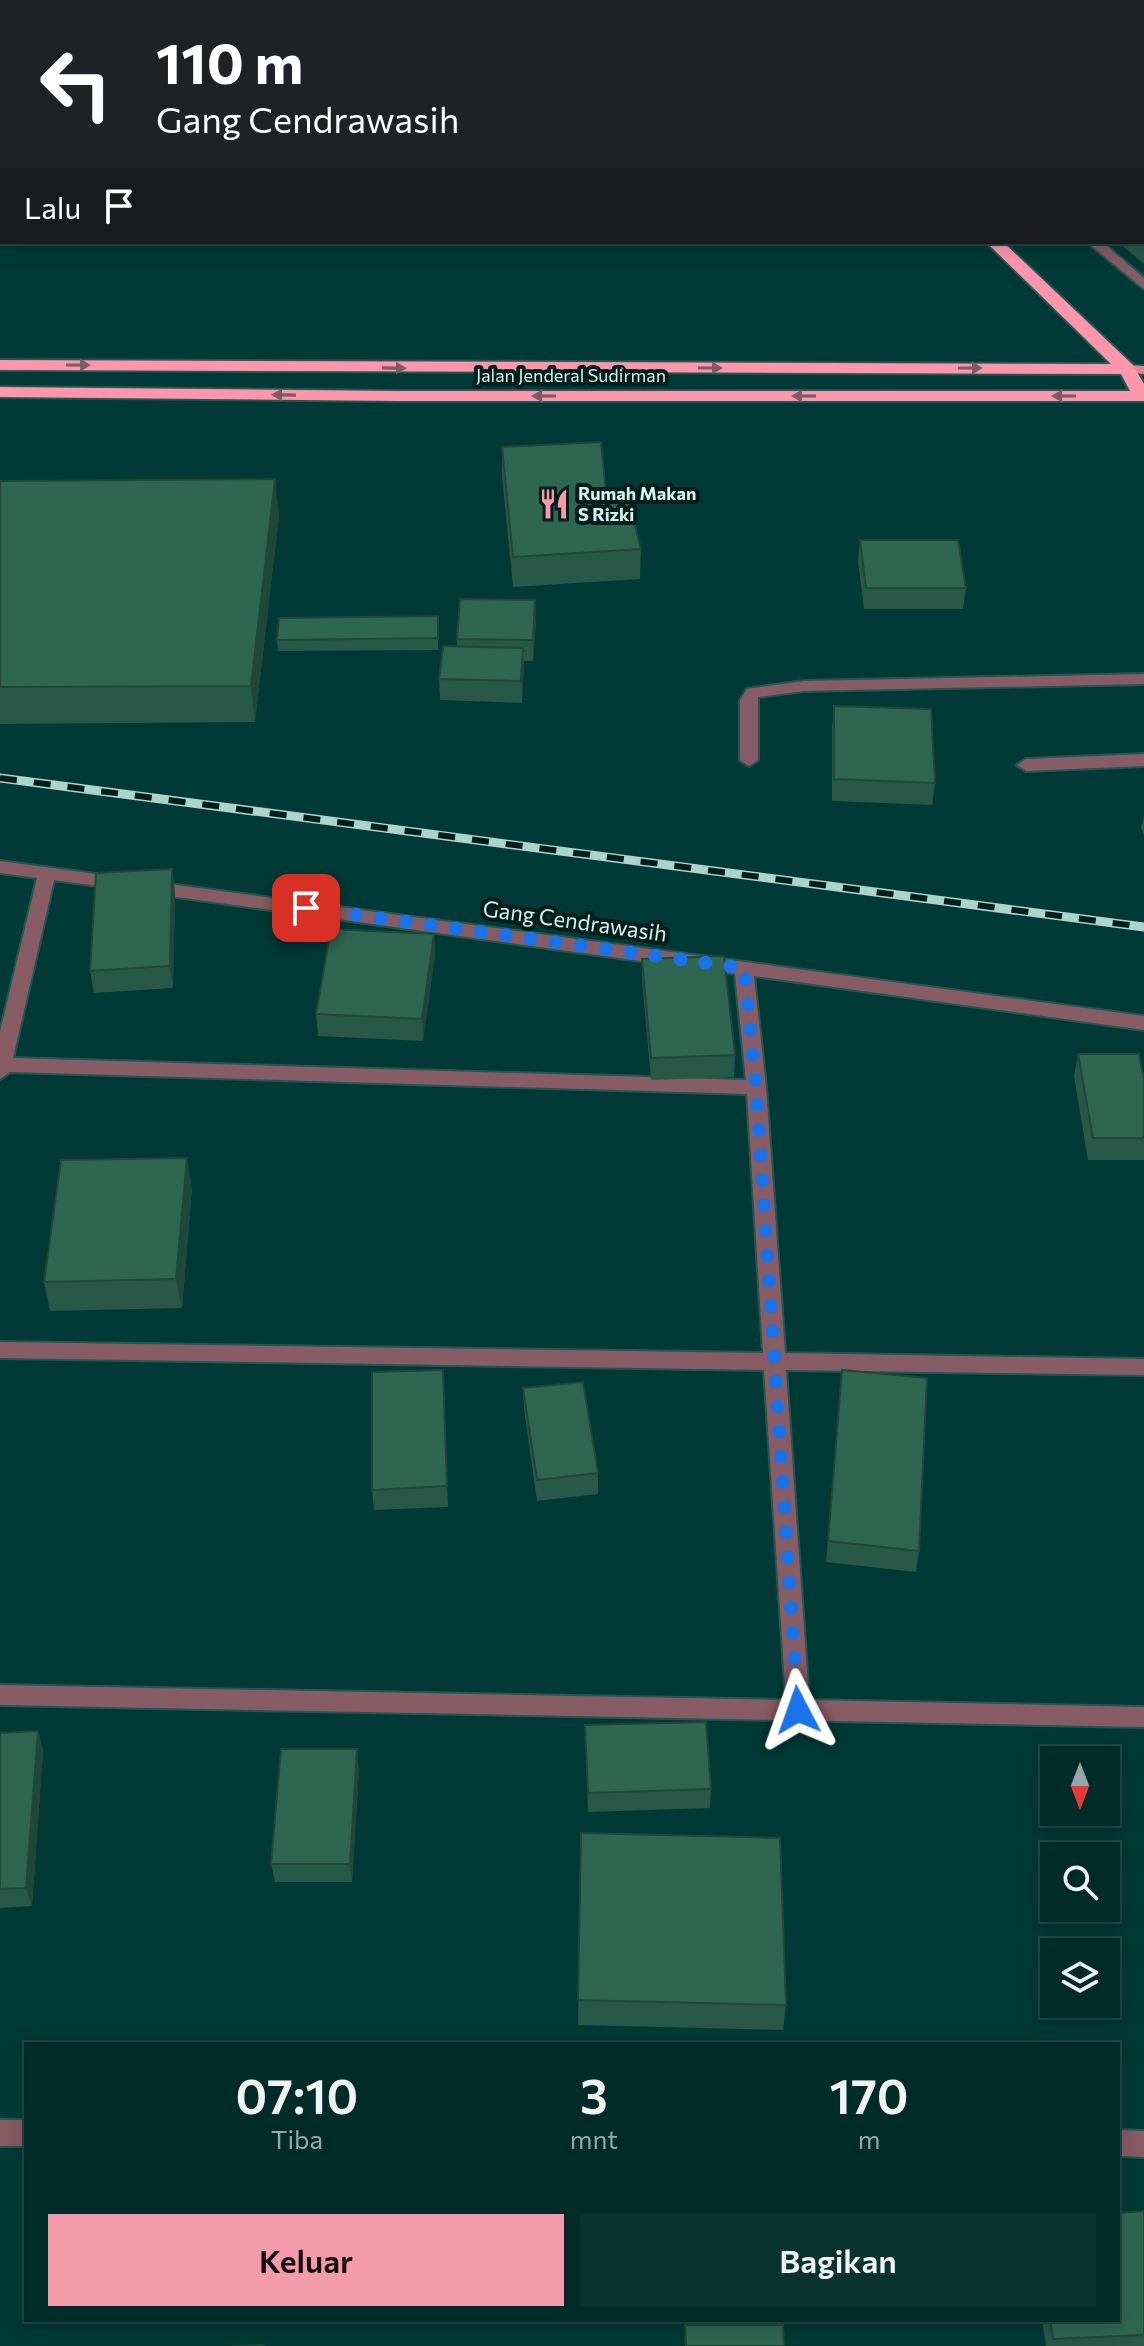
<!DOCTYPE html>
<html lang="id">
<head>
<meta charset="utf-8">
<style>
	:root { --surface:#002b28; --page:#0a3330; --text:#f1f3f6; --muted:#95a7a8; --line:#224745; --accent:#f39aab }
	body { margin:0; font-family:Commissioner,sans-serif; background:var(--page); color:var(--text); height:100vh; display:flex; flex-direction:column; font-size:30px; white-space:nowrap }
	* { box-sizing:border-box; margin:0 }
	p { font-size:26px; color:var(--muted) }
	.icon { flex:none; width:44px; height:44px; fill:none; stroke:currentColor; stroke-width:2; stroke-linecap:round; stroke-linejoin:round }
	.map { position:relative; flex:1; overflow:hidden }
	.sheet { position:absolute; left:24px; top:2042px; width:1096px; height:280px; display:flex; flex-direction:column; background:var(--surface); border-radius:0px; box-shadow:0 4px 20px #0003,0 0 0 2px var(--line) }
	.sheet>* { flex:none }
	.guide { position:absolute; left:0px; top:0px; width:1144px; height:244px; box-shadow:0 4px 20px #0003,0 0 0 2px var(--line); background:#202124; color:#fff; overflow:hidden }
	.needle { width:52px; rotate:180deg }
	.fabs { position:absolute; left:1040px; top:1746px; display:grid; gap:16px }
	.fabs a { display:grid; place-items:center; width:80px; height:80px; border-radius:0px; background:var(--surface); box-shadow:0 4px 20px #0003,0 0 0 2px var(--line); font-size:40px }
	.pin { position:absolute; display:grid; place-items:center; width:68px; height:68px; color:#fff; margin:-34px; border-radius:16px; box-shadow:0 4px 12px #0006 }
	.me { position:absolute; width:88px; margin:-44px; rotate:356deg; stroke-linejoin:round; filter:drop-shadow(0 0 6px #0008) }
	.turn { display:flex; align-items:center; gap:28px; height:168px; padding:0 24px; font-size:36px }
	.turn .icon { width:104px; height:104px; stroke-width:2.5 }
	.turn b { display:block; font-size:56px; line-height:68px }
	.then { display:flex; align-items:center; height:76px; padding:0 24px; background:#0003; gap:16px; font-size:30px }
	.eta { display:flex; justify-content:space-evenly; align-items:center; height:136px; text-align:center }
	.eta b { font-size:48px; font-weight:600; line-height:56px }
	.cta { display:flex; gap:16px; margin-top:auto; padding:16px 24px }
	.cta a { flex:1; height:92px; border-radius:0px; background:var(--accent); color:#111; font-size:32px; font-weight:600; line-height:92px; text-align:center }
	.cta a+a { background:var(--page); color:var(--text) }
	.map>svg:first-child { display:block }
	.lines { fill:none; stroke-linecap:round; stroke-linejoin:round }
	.minor-casing { stroke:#225753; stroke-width:4 }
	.major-casing { stroke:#225753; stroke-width:4 }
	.highway-casing { stroke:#225753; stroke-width:4 }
	.minor { fill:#875c64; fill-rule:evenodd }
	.major { fill:#dc8697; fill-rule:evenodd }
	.highway { fill:#fe96ab; fill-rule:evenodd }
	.rail-casing { stroke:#aed3cf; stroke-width:9 }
	.rail { stroke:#021d1b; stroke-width:6; stroke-dasharray:17; stroke-linecap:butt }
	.wall { fill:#285847 }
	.shaded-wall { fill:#214739 }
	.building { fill:#2f6652; stroke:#214739; stroke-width:2 }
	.oneway { fill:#805a63 }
	.route { stroke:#1a73e8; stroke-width:14; stroke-dasharray:0 25.2 }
	.labels { text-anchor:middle; stroke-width:8; stroke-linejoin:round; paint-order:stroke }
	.far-street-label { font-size:18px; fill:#d4f4f0; stroke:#021d1b }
	.far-poi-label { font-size:18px; font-weight:bold; fill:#d4f4f0; stroke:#021d1b; text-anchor:start }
	.street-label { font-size:22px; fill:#d4f4f0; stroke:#021d1b }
</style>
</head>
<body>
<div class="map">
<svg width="1144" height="2346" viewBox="0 0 1144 2346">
	<rect width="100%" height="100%" fill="#003935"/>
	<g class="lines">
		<g class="minor-casing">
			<path id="minor" d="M0,148H2V156H0Z
				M1087,242H1102L1144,278V289Z
				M1144,674V684L804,691L758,697V760L749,766L740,760V700L747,689L753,688L804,681Z
				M1144,754V766L1026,771L1017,765L1026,759Z
				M0,861L1144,1016V1030L754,976L766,1087L785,1353L1144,1359V1375L786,1370L809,1700L1144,1707V1727L0,1705V1685L786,1700L764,1370L0,1358V1342L763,1353L747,1094L10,1072L0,1079V1032L37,878L0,873ZM54,880L735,974L746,1080L13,1058Z
				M0,2120H26V2146H0Z
				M1118,2130L1144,2131V2157L1118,2156Z"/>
		</g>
		<g class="major-casing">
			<path id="major" d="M1127,365L1144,366V374L1122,372V366Z"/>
		</g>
		<g class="highway-casing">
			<path id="highway" d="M729,0H743L744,2H730Z
				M986,242H1003L1133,365L1144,384V401H399L0,397V387L399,391H1130L1121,374L0,370V360L1111,364Z"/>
		</g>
		<use href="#minor" class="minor"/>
		<use href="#major" class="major"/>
		<use href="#highway" class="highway"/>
		<g class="rail-casing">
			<path id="rail" d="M0,778L1144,927"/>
		</g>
		<use href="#rail" class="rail"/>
	</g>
	<path class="wall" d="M870,0H1144V264L1118,242H1142V2H870Z
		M502,447L607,504L641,549L640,579L513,587L502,476Z
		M0,481L279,515L255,722L0,724Z
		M860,540L966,588L963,609H864L858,561Z
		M438,616V650L278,651L277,640Z
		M536,621L533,661H524L522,703L440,700L439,679L457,647V639Z
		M834,706L935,783L932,805L832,801V727Z
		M1144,816V835L1141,828Z
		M175,891L173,988L94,993L90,971Z
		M434,934L435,955L423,1041L318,1036L316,1014Z
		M642,959L735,1055L734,1077L651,1080L642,980Z
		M1078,1054L1144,1080V1160H1088L1074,1076Z
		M192,1188L182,1308L50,1311L44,1282Z
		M443,1370L448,1507L374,1510L372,1490Z
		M842,1370L919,1551L916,1572L826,1562Z
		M523,1388L598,1473V1494L537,1501L524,1409Z
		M585,1725L711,1789L710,1808L588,1812Z
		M38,1731L43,1750L32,1906L0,1908V1733Z
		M359,1768L352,1882H275L271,1864Z
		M581,1833L786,2005L783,2030L578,2025Z
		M1144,2211V2346H1046L1042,2320H1118Z"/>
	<path class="shaded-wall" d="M275,479L279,515L255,722L251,686Z
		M535,600L536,621L533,661V640Z
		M523,648L524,670L522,703L521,681Z
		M172,869L175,891L173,988L170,966Z
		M434,934L435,955L423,1041L422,1019Z
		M187,1158L192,1188L182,1308L176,1279Z
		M38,1731L43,1750L32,1906L26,1888Z
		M357,1749L359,1768L352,1882L350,1864Z"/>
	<path class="building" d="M878,0H1144V225L1142,223V2H881Z
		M601,442L607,504L629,502L641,549L513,557L502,447Z
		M275,479L251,686L0,687V481Z
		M860,540H958L966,588H866Z
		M460,599L535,600L533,640L457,639Z
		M438,616V638L277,640L279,618Z
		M443,646L523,648L521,681L439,679Z
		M834,706L931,709L935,783L834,779Z
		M172,869L170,966L90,971L96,873Z
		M331,929L434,934L422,1019L316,1014Z
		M724,956L735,1055L651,1058L642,959Z
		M1078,1054H1139L1144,1080V1138H1093Z
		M187,1158L176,1279L44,1282L61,1160Z
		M443,1370L447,1486L372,1490V1372Z
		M842,1370L927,1378L919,1551L828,1541Z
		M583,1382L598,1473L537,1480L523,1388Z
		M706,1722L711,1789L588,1793L585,1725Z
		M38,1731L26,1888L0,1889V1733Z
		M281,1749H357L350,1864H271Z
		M581,1833L780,1838L786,2005L578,2000Z
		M1144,2211V2335L1053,2339L1050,2320H1118V2213Z
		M685,2325H783L784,2346H686Z
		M263,2345L262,2346H232Z"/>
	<defs><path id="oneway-solid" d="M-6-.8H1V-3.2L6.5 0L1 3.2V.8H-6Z" transform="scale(2)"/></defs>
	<g class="oneway">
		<use href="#oneway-solid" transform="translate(78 365)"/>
		<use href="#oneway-solid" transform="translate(394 368) rotate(1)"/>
		<use href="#oneway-solid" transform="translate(710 368)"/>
		<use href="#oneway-solid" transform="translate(970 368)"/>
		<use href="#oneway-solid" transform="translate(284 395) rotate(-179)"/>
		<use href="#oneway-solid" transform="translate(544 396) rotate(180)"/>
		<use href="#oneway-solid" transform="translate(804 396) rotate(180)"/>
		<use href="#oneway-solid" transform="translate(1064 396) rotate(180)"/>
	</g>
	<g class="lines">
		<path class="route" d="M306,908L744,968L756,1087L798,1710"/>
	</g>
	<defs>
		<g id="restaurant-bare" transform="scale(2.4)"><path d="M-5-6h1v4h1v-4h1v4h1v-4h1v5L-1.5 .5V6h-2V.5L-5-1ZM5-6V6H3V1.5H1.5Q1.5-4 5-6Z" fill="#f39aab" stroke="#021d1b" stroke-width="2.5" paint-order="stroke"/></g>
	</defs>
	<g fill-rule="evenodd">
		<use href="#restaurant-bare" x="554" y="504"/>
	</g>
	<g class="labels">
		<g class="far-street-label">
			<text x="571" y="382">Jalan Jenderal Sudirman</text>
		</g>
		<g class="far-poi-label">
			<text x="578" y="500">Rumah Makan<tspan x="578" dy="21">S Rizki</tspan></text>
		</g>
		<g class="street-label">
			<text transform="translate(575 921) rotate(8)" y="8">Gang Cendrawasih</text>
		</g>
	</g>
</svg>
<div class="fabs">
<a><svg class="needle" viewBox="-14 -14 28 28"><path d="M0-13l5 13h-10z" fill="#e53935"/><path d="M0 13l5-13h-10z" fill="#95a7a8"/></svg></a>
<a><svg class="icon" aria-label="search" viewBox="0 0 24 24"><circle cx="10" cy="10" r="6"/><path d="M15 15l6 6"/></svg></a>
<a><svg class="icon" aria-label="layers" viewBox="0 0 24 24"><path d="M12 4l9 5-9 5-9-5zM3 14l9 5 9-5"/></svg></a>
</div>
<div class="pin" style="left:306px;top:908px;background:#d93025"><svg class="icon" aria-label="arrive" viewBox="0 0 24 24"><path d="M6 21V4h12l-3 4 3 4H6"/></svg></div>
<svg class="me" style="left:798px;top:1710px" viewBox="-20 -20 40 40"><path d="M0-17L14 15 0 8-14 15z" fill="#1a73e8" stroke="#fff" stroke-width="4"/></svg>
<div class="guide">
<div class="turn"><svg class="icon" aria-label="left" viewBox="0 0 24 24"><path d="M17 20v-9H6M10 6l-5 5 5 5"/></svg><div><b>110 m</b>Gang Cendrawasih</div></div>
<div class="then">Lalu<svg class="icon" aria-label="arrive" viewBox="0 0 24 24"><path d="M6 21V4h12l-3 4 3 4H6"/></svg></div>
</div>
<section class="sheet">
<div class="eta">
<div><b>07:10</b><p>Tiba</p></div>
<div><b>3</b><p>mnt</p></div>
<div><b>170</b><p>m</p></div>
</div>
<div class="cta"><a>Keluar</a><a>Bagikan</a></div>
</section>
</div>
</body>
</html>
